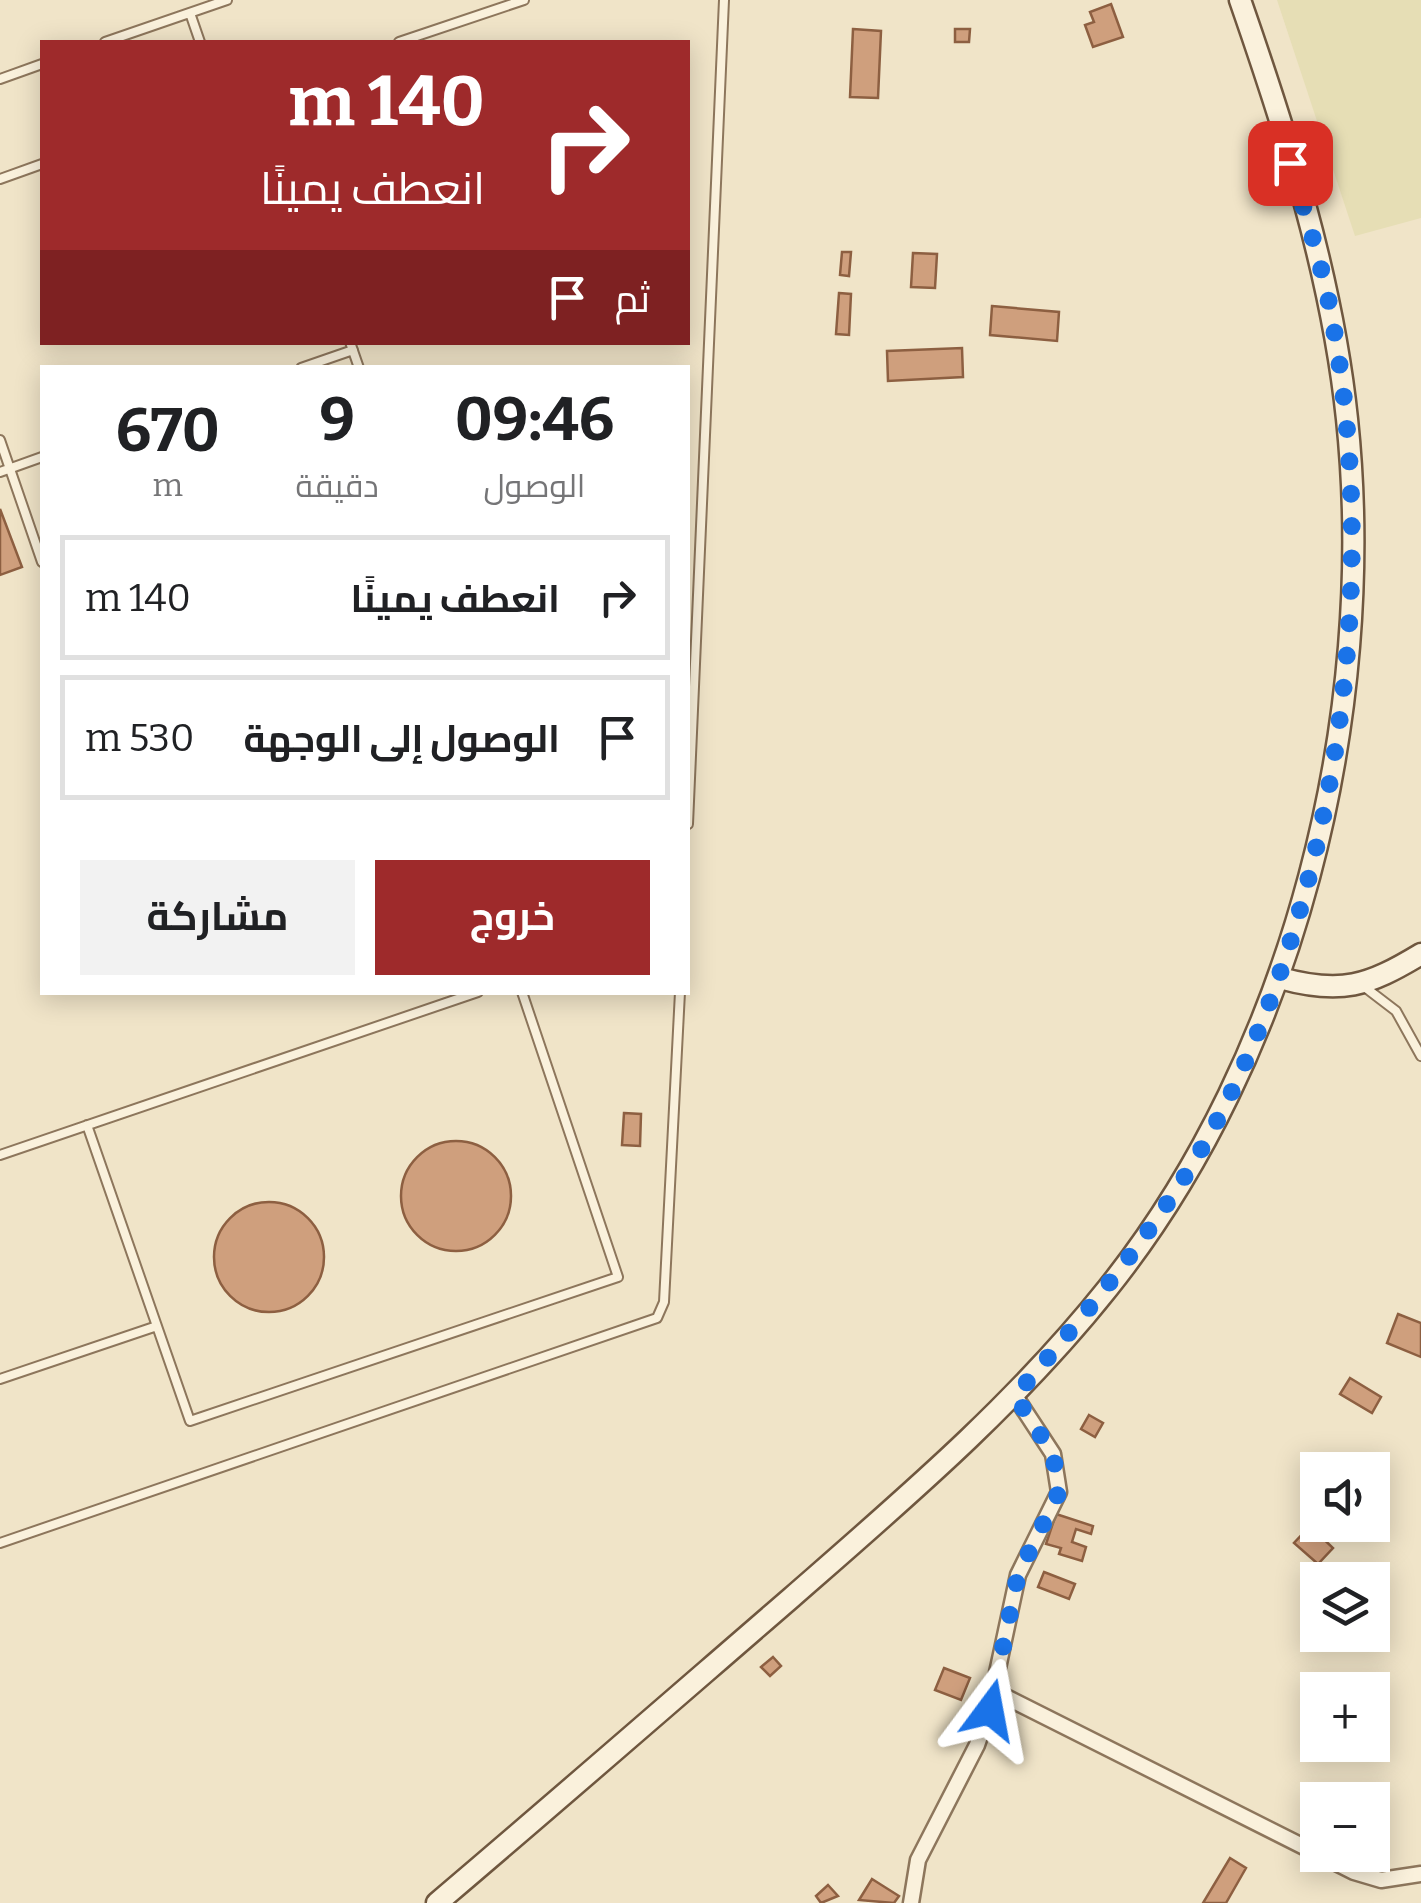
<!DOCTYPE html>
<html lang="ar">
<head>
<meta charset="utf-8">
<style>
	:root { --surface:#fff; --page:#f2f2f2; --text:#202124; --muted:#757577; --line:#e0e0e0; --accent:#9e2a2b }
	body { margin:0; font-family:Bitter,Cairo,serif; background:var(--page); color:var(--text); direction:rtl; height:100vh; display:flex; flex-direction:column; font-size:38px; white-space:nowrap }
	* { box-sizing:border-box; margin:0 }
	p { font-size:32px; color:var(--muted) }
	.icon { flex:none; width:55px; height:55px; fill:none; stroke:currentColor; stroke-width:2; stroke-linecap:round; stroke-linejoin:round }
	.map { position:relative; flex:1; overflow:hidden; direction:ltr }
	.panel { position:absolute; left:40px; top:365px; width:650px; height:630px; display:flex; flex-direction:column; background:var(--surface); border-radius:0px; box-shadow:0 5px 25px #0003; direction:rtl }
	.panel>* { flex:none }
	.banner { position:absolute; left:40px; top:40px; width:650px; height:305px; border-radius:0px; box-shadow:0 5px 25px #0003; direction:rtl; background:#9e2a2b; color:#fff; overflow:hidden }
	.fabs { position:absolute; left:1300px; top:1452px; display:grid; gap:20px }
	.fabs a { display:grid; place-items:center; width:90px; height:90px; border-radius:0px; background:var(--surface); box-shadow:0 5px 25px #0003; font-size:50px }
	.pin { position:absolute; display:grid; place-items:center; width:85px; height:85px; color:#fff; margin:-42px; border-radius:20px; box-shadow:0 5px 15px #0006 }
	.me { position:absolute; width:110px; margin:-55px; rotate:13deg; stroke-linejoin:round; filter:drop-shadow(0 0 8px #0008) }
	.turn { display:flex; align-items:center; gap:35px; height:210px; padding:0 40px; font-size:45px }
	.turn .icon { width:130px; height:130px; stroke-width:2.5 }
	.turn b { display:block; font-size:70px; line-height:85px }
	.then { display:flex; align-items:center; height:95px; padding:0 40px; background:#0003; gap:20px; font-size:38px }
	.eta { display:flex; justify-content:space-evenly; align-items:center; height:170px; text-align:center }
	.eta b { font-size:60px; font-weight:700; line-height:70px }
	.primary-button { display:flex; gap:20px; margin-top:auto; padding:20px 40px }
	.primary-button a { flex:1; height:115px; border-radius:0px; background:var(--accent); color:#fff; font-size:40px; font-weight:700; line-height:115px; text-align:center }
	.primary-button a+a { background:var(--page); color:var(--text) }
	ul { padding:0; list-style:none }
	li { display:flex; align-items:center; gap:30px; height:125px; margin:0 20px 15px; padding:0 20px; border:5px solid var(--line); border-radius:0px }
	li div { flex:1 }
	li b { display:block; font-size:38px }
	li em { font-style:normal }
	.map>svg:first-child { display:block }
	.farmland { fill:#e6deb5 }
	.building { fill:#cf9f7d; stroke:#8d5f41; stroke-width:2.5 }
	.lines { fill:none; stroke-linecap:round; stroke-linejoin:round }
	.lane-casing { stroke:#8d765c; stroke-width:12 }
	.street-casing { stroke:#8d765c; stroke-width:19 }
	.secondary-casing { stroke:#6f573f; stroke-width:25 }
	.lane { stroke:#faf1dc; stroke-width:8 }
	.street { stroke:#faf1dc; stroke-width:14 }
	.secondary { stroke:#faf1dc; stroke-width:20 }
	.route { stroke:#1a73e8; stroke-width:18; stroke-dasharray:0 32.4 }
</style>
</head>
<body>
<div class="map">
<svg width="1421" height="1903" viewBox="0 0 1421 1903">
	<rect width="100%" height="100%" fill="#f0e4c8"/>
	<path class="farmland" d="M1277,0H1421V218L1355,236Z"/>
	<path class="building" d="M1111,4L1123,37L1093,47L1085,25L1094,22L1090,12Z
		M853,29L881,31L878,98L850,97Z
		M955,29H970L969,42H955Z
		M842,252H851L849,276L840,275Z
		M913,253L937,254L935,288L911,287Z
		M839,293L851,294L849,335L836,334Z
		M992,306L1059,312L1057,341L990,335Z
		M962,348L963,377L888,381L887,351Z
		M0,509L22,567L0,575Z
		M624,1113L641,1114L640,1146L622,1145Z
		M401 1196a55 55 0 1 1 110 0a55 55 0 1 1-110 0Z
		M214 1257a55 55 0 1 1 110 0a55 55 0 1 1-110 0Z
		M1398,1314L1421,1323V1357L1387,1343Z
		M1350,1378L1381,1397L1372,1413L1340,1394Z
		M1089,1415L1103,1423L1095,1437L1081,1429Z
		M1056,1514L1093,1526L1091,1534L1076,1529L1072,1542L1086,1547L1082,1561L1059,1554L1061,1548L1046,1544Z
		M1310,1526L1333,1548L1318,1564L1294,1543Z
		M1044,1572L1075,1584L1069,1599L1038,1587Z
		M773,1657L781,1666L770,1676L761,1667Z
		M944,1668L970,1678L961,1700L935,1690Z
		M1230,1858L1246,1868L1226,1903H1203Z
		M872,1879L899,1896L894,1903L859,1900Z
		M828,1885L838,1896L821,1903L816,1896Z"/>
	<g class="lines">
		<g class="lane-casing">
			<path id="lane" d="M190,13L200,42
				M105,42L227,0
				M399,42L524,0
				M0,79L42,64
				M0,179L42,164
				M350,342L359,368
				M301,368L353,350
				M0,440L42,562
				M0,472L42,457
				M688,824L724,0
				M1362,985L1396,1011L1421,1056
				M87,1125L190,1421L618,1277L522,992
				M0,1155L478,992
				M0,1379L157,1326
				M0,1543L657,1318L664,1302L680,992"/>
		</g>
		<g class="street-casing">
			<path id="street" d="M994,1691L1354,1872L1381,1880L1421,1874
				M911,1903L918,1860L977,1745L989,1710L1018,1575L1059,1492L1053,1454L1015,1396"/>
		</g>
		<g class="secondary-casing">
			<path id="secondary" d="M1280,978C1341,995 1368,986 1421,954
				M437,1903C556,1802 673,1700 791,1598C903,1500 1015,1405 1108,1288C1295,1054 1378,714 1347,419C1332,276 1287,135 1240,0"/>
		</g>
		<use href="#lane" class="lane"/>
		<use href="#street" class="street"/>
		<use href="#secondary" class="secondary"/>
	</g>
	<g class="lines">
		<path class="route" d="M990,1710L1018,1575L1059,1492L1053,1454L1015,1396C1097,1301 1180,1202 1234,1087C1341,859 1378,573 1333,324C1324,270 1306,216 1290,163"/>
	</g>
</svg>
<div class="fabs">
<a><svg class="icon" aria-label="sound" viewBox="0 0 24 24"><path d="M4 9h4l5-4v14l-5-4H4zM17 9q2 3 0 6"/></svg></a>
<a><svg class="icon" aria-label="layers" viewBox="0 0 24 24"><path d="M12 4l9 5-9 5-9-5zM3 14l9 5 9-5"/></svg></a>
<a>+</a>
<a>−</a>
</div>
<div class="pin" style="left:1290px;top:163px;background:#d93025"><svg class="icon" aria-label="arrive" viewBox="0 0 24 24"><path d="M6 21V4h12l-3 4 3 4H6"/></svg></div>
<svg class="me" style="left:990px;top:1710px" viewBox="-20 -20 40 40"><path d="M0-17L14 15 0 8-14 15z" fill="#1a73e8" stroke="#fff" stroke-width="4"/></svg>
<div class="banner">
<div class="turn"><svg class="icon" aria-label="right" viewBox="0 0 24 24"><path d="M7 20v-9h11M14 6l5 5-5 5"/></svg><div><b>140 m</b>انعطف يمينًا</div></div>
<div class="then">ثم<svg class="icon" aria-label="arrive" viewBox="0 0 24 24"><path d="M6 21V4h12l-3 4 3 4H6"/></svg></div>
</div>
<section class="panel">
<div class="eta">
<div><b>09:46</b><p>الوصول</p></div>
<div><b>9</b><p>دقيقة</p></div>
<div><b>670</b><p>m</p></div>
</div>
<ul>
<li><svg class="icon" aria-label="right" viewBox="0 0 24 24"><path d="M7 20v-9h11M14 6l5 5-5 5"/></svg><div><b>انعطف يمينًا</b></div><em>140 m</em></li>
<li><svg class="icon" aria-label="arrive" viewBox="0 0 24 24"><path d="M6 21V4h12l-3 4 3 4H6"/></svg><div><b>الوصول إلى الوجهة</b></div><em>530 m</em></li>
</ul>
<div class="primary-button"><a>خروج</a><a>مشاركة</a></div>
</section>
</div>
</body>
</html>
